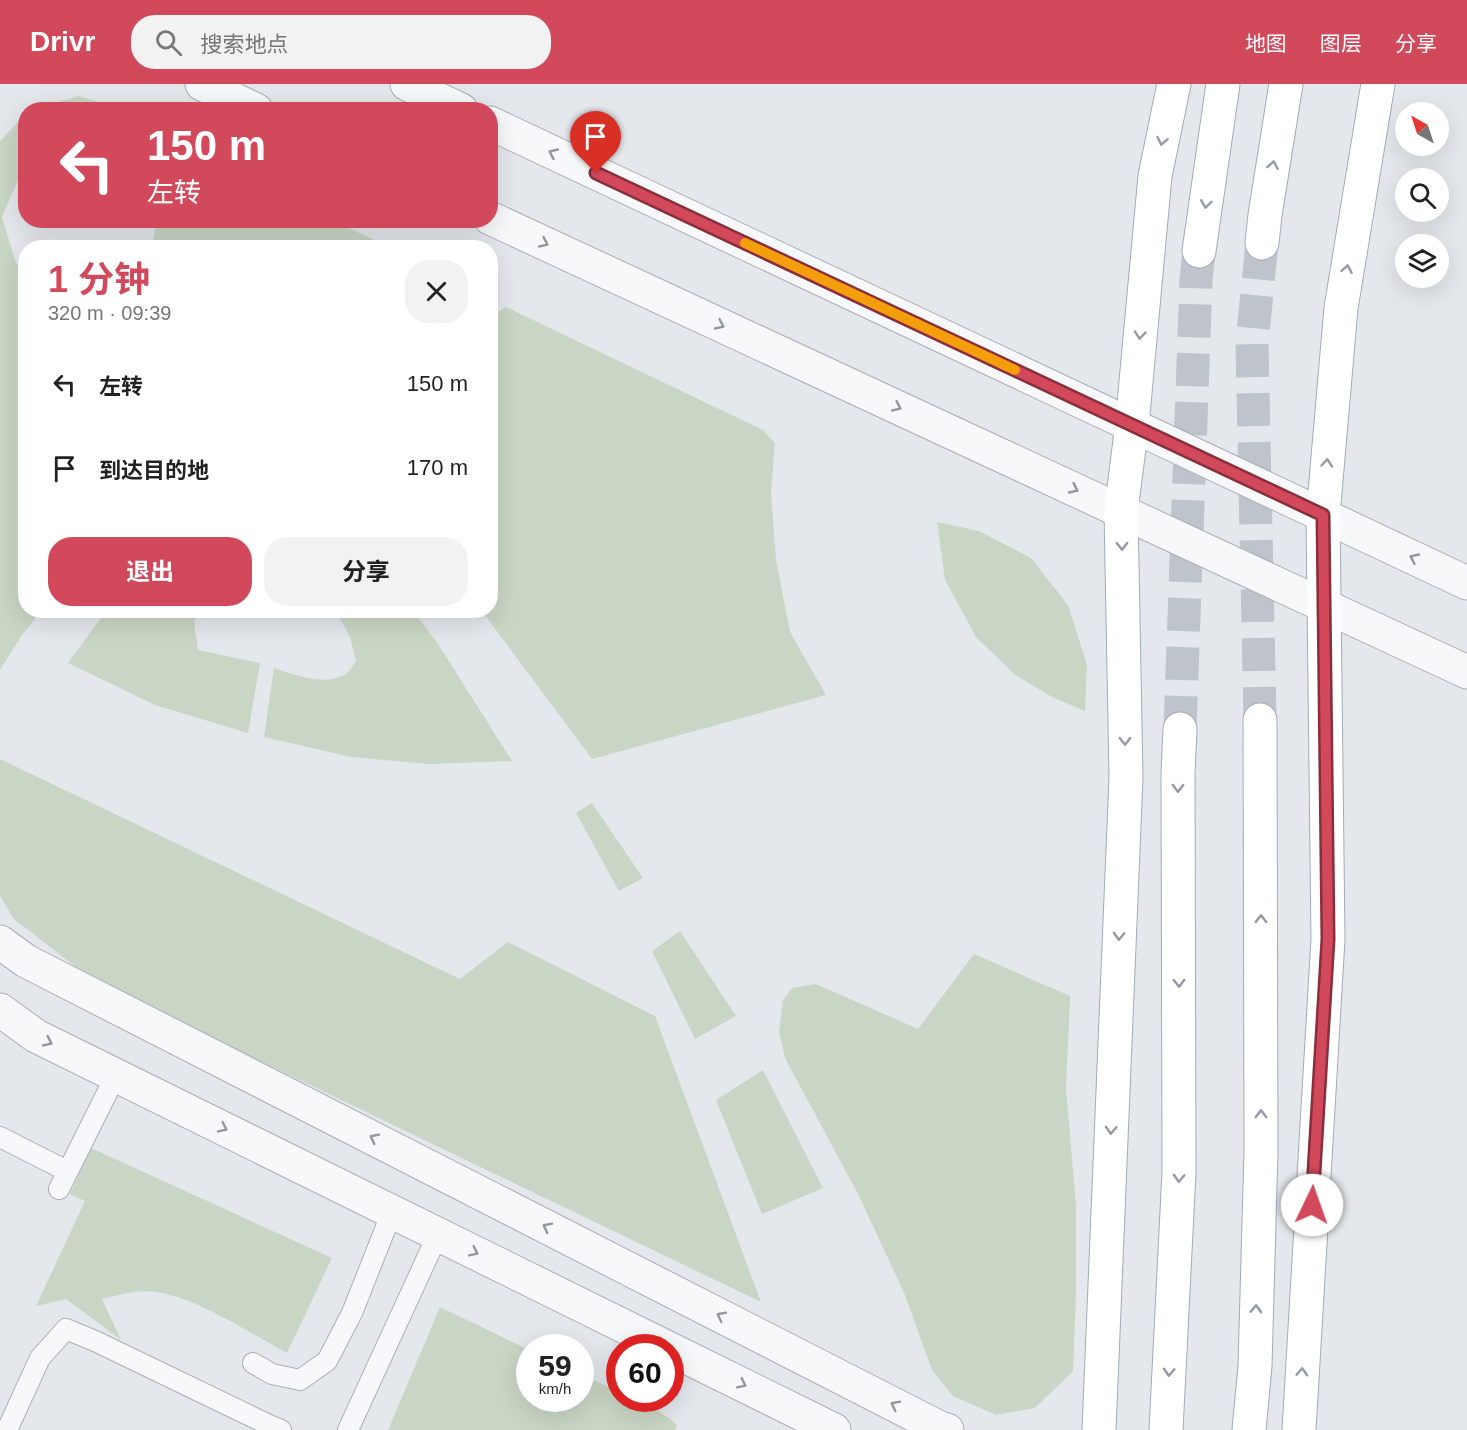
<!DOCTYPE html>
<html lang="zh">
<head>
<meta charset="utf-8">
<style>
	:root { --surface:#fff; --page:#f2f2f2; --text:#222; --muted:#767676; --accent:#d1495b }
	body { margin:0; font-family:Arial,"Noto Sans SC",sans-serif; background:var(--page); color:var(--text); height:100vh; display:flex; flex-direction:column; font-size:22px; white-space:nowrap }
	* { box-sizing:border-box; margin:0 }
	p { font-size:20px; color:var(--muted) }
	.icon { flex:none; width:33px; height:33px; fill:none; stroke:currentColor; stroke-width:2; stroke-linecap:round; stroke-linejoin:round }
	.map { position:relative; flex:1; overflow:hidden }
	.drawer { position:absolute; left:18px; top:156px; width:480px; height:378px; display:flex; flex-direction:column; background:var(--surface); border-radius:24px; box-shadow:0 6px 24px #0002 }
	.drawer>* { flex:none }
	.hud { position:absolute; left:18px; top:18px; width:480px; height:126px; border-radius:24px; box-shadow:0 6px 24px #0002; background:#d1495b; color:#fff; overflow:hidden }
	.needle { width:39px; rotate:321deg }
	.controls { position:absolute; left:1395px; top:18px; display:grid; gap:12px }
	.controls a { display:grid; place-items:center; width:54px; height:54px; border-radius:50%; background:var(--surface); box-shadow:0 6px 24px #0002; font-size:30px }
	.speed { position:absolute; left:516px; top:1250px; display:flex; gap:12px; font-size:30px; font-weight:700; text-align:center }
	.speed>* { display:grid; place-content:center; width:78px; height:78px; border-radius:50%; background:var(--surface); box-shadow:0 6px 24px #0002; line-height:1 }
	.speed small { font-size:15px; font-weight:400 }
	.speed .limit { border:9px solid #d22; background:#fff; color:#111 }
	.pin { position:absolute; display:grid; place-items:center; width:51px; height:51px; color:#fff; margin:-62px -26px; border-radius:50% 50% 50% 0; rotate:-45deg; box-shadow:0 0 6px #0007 }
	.pin .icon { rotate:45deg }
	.me { position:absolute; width:66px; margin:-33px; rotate:3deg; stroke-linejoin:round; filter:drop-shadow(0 0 4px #0008) }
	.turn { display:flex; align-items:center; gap:21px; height:126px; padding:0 30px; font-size:27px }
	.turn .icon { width:78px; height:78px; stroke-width:2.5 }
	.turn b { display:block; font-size:42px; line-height:51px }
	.round { display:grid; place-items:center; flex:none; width:63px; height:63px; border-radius:24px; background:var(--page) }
	.headline { display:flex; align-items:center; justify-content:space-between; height:102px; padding:0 30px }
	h1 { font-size:36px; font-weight:700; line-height:45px; color:var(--accent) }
	.action { display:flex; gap:12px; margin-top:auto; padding:12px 30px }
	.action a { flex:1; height:69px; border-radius:24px; background:var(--accent); color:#fff; font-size:24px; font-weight:700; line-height:69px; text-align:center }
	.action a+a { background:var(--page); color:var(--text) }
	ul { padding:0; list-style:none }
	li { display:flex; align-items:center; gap:18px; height:84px; padding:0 30px }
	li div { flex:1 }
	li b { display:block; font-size:22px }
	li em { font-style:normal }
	header { display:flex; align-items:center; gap:36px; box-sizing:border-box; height:84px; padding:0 30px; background:var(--accent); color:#fff }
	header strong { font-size:28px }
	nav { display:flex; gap:33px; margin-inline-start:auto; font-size:21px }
	.search { width:420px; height:54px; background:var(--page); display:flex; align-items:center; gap:15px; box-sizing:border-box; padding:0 21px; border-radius:24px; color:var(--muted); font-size:22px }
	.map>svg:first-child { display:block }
	.green { fill:#c9d6c5 }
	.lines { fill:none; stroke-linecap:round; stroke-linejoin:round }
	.primary-tunnel { stroke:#bfc3cb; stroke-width:33; stroke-dasharray:33 16; stroke-linecap:butt }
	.service-casing { stroke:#a9aeb7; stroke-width:22 }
	.tertiary-casing { stroke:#a9aeb7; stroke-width:35 }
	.primary-casing { stroke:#a3abb8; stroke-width:35 }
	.service { stroke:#f7f8fa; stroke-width:20 }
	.tertiary { stroke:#f7f8fa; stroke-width:33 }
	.primary { stroke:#fff; stroke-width:33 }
	.oneway { stroke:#959aa2 }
	.oneway2 { stroke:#9196a0 }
	.route-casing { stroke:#882f3b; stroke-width:15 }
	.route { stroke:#d1495b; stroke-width:10 }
	.slow { stroke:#f59e0b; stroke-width:10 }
</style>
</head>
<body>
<header>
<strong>Drivr</strong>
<div class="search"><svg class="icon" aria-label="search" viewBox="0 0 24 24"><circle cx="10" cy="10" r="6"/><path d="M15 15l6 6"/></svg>搜索地点</div>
<nav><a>地图</a><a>图层</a><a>分享</a></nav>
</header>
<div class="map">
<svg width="1467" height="1346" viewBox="0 0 1467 1346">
	<rect width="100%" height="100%" fill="#e4e7ec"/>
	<path class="green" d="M79,12L119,25H33Z
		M25,31V85L22,87L2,133L16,179L25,189L26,526L41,527L22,551L0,586V57Z
		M158,136L333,137L390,163H151Z
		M506,223L763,346L775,359L771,408L776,476L790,548L826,611L592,675L482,527L490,526L491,232Z
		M937,438L979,447L1031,474L1068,521L1087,581L1085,627L1052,613L1015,591L976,553L945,496Z
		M106,527H202L194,537L198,566L260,579L248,649L155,621L68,579Z
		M336,527H413L438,560L512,677L430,680L351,673L264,653L274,584C295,591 323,602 344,591C349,588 353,581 356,577L350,553Z
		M0,675L460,895L508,858L655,932L761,1218L94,897L14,835L0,812Z
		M592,719L643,794L619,807L576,729Z
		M680,847L736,932L695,955L652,867Z
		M974,870L1070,912L1066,1004L1076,1122V1210L1073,1287L1035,1324L996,1331L953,1312L932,1286L905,1211L859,1112L785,974L779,948L783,916L792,904L816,900L918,945Z
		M763,986L823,1104L762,1130L716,1016Z
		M91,1064L332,1174L287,1269C250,1249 197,1214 157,1208C138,1205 119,1211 102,1215L121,1256L66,1215L36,1222L85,1117L70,1110Z
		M440,1223L529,1266L530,1314H580L581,1290L619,1308L620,1314C641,1314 661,1327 677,1341L675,1346H388Z"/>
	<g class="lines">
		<path class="primary-tunnel" d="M1260,636L1252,259L1262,159
			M1180,645L1196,196L1199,167"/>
		<g class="service-casing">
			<path id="service" d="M0,1053L67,1087
				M59,1105L116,991
				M253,1279L272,1290L300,1296L327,1277L352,1229L392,1128
				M7,1346L40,1274L66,1245L95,1257L269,1341L281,1346
				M348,1346L438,1150"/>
		</g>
		<g class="tertiary-casing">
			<path id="tertiary" d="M202,0L256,26
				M407,0L461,26
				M490,39L1467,499
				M490,134L1467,588
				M0,858L26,877L940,1344L947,1346
				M0,926L36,952L666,1263
				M670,1265L834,1346"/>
		</g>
		<g class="primary-casing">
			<path id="primary" d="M1262,159L1265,131L1286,0
				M1199,167L1223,0
				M1099,1346L1126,693L1121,427L1132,341L1155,92L1174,0
				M1166,1346L1179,1088L1178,690L1180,645
				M1249,1346L1255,1282L1261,1067L1260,636
				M1299,1346L1328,855L1323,431L1341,224L1378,0"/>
		</g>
		<use href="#service" class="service"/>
		<use href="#tertiary" class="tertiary"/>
		<use href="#primary" class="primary"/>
	</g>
	<defs><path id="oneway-chevron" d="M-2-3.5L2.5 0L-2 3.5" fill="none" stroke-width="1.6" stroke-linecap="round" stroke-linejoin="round" transform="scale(1.5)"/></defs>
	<g class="oneway">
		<use href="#oneway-chevron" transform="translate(1162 57) rotate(102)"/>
		<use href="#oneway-chevron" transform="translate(1273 81) rotate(-81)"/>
		<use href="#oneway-chevron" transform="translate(1206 120) rotate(98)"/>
		<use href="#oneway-chevron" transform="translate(1347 185) rotate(-80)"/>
		<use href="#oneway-chevron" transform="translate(1140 251) rotate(95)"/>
		<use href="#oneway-chevron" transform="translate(1327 379) rotate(-85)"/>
		<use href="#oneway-chevron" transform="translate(1122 462) rotate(89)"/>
		<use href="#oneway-chevron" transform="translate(1125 657) rotate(89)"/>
		<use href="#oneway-chevron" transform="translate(1178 704) rotate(90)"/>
		<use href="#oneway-chevron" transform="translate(1261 835) rotate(-90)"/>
		<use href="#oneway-chevron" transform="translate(1119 852) rotate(92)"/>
		<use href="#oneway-chevron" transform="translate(1179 899) rotate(90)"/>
		<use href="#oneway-chevron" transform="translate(1261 1030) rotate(-90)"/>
		<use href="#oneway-chevron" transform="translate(1111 1046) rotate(92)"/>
		<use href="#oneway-chevron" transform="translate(1179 1094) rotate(92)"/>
		<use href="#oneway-chevron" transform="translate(1256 1225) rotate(-88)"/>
		<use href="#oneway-chevron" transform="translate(1169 1288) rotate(93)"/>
		<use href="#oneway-chevron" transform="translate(1302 1288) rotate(-87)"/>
	</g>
	<g class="oneway2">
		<use href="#oneway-chevron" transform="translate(553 69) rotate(-155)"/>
		<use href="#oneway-chevron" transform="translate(544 159) rotate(25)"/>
		<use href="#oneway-chevron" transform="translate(720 241) rotate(25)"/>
		<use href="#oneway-chevron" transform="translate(897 323) rotate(25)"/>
		<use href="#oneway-chevron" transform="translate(1074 405) rotate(25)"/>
		<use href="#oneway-chevron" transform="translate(1414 474) rotate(-155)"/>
		<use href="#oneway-chevron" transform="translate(48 958) rotate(26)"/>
		<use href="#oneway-chevron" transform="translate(223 1044) rotate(26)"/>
		<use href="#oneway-chevron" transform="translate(374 1054) rotate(-153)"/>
		<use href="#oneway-chevron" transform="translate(547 1143) rotate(-153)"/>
		<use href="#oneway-chevron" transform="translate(474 1168) rotate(26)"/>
		<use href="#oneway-chevron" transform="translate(721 1232) rotate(-153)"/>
		<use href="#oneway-chevron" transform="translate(742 1300) rotate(26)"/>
		<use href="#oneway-chevron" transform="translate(895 1321) rotate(-153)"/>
	</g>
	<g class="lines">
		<g class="route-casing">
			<path id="route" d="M596,89L1323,431L1328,855L1312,1121"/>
		</g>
		<use href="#route" class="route"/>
		<path class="slow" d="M745,159L1015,286"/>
	</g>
</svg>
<div class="controls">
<a><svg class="needle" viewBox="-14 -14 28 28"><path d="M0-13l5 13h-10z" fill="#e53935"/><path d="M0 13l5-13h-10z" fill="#767676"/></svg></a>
<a><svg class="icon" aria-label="search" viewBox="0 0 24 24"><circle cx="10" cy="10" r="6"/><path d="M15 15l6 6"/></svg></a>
<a><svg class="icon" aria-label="layers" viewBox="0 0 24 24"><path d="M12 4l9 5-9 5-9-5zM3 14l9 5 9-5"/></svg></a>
</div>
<div class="speed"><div>59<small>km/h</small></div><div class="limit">60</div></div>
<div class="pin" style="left:596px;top:89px;background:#d93025"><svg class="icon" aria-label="arrive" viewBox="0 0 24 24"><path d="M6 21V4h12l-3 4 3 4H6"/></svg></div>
<svg class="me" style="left:1312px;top:1121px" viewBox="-20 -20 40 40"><circle r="19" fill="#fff"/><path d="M0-13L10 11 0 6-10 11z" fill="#d1495b"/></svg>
<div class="hud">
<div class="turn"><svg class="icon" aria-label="left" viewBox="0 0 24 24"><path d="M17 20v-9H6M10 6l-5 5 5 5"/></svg><div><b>150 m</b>左转</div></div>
</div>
<section class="drawer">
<div class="headline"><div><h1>1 分钟</h1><p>320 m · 09:39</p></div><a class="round"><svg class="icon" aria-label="close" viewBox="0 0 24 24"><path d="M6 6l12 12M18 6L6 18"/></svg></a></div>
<ul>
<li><svg class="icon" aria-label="left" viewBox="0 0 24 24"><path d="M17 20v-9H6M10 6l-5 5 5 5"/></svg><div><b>左转</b></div><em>150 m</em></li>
<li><svg class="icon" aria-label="arrive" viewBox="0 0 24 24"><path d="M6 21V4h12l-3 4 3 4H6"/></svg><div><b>到达目的地</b></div><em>170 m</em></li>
</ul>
<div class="action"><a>退出</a><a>分享</a></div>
</section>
</div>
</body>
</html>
